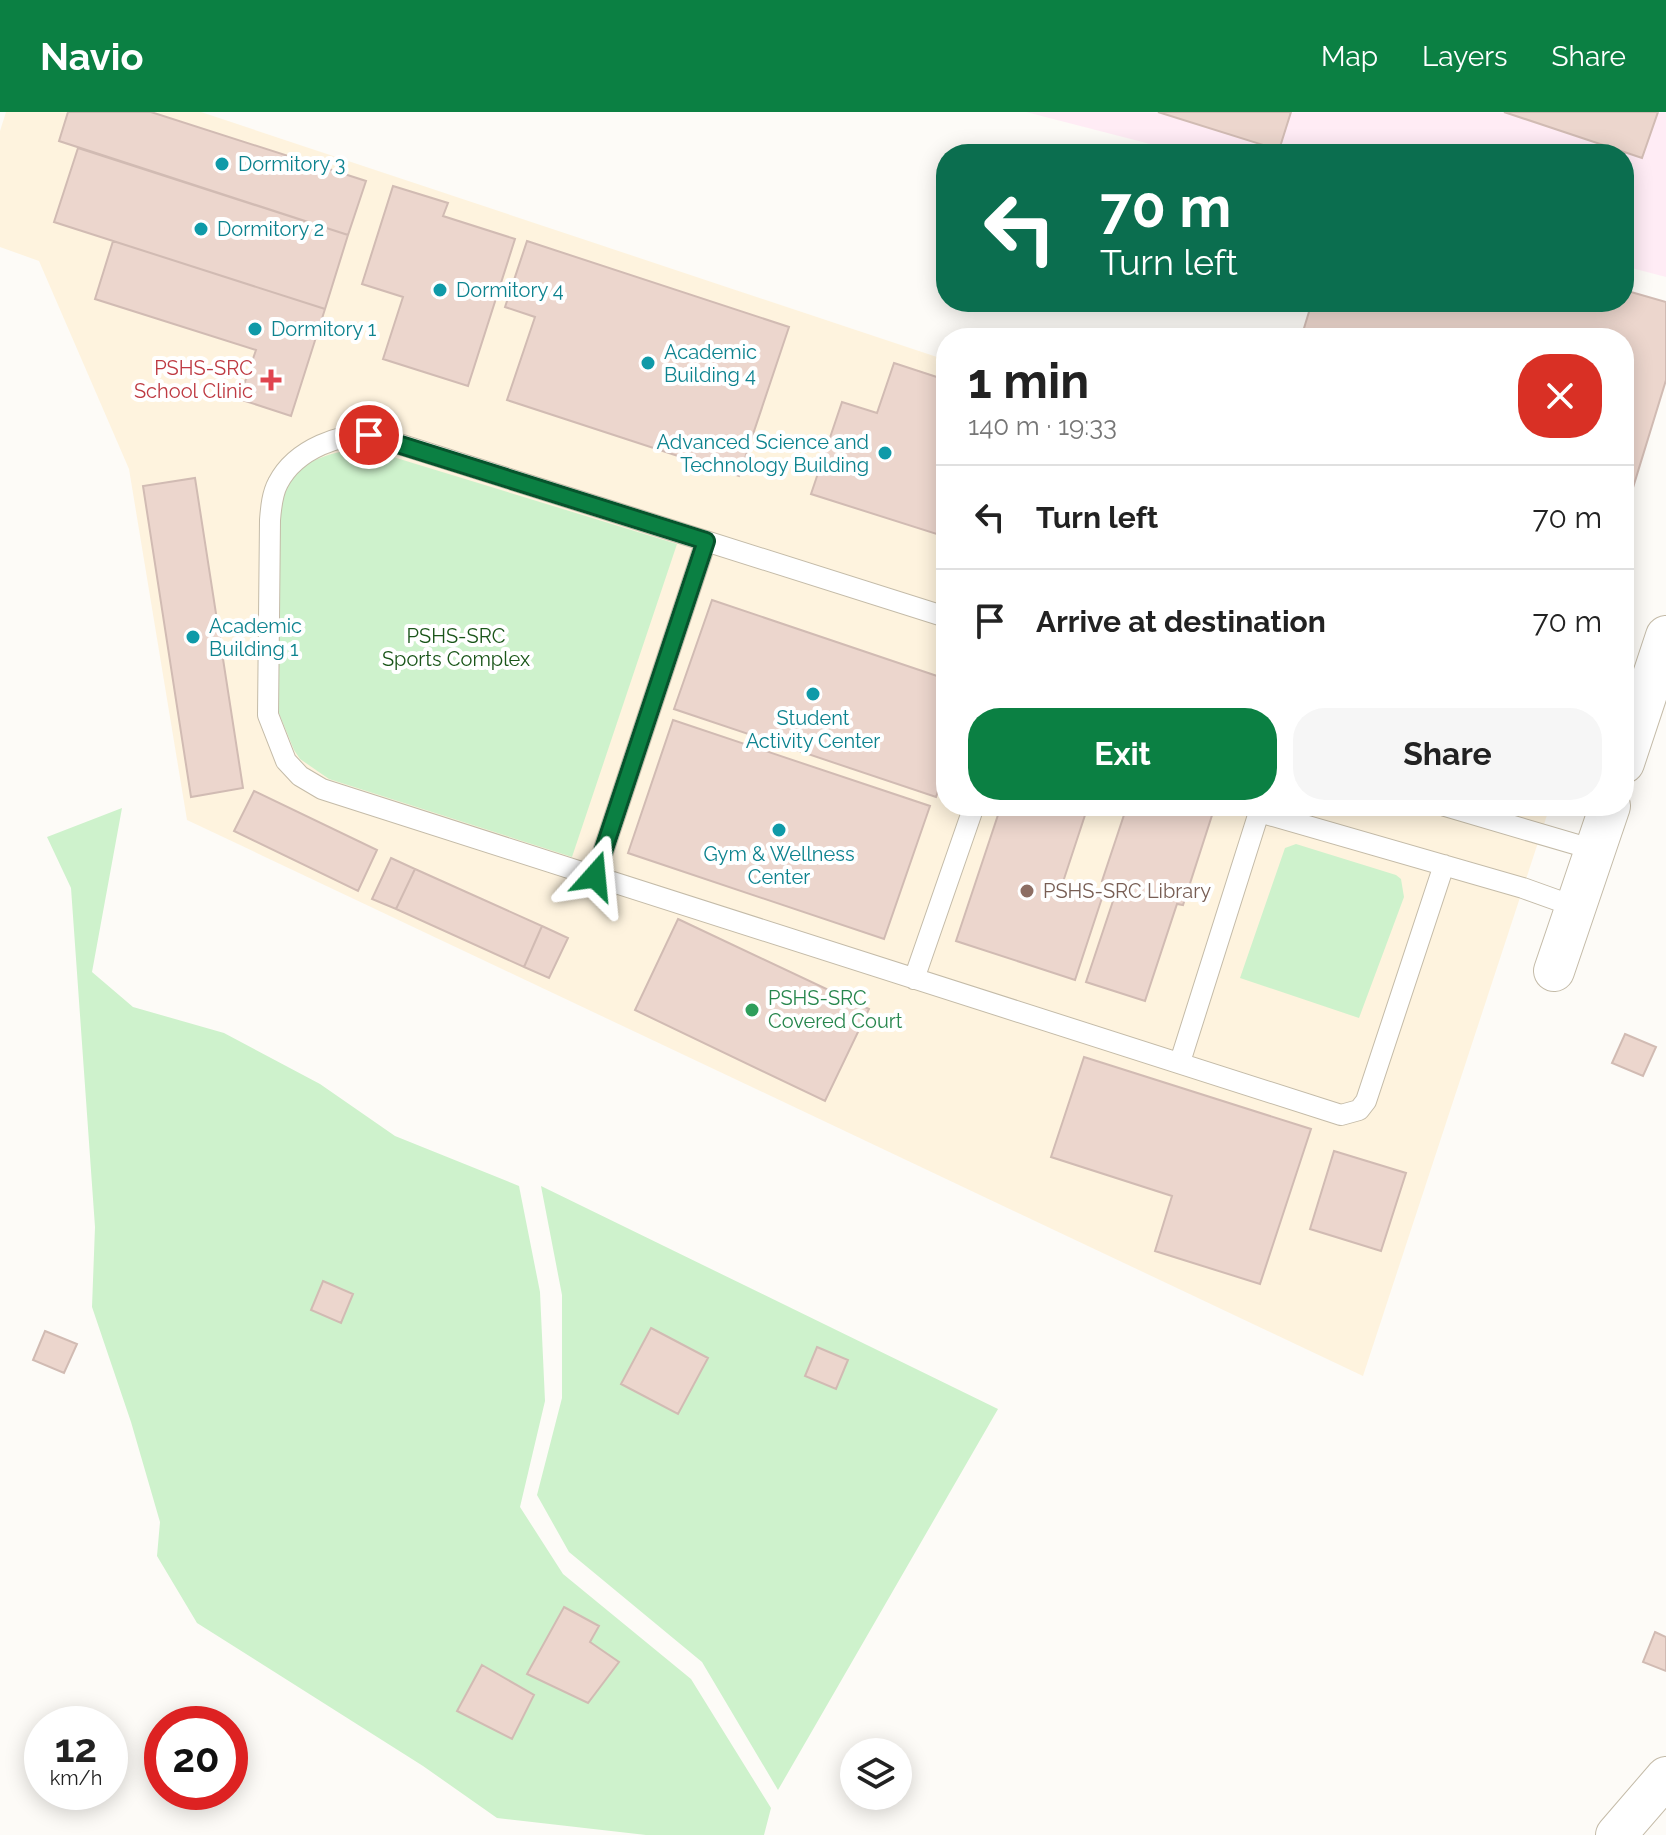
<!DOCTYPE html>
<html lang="en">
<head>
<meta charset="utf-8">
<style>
	:root { --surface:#fff; --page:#f6f6f6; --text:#222; --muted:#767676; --line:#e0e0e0; --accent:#0b8043 }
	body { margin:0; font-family:Raleway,sans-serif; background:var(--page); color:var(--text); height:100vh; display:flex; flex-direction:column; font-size:30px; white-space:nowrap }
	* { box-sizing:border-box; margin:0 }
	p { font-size:26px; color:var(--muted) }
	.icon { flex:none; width:44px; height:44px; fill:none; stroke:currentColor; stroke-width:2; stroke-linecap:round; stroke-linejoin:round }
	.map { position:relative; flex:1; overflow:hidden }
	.drawer { position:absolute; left:936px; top:216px; width:698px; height:488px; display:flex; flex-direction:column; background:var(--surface); border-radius:32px; box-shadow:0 4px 20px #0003 }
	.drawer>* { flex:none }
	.guide { position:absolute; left:936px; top:32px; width:698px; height:168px; border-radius:32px; box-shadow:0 4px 20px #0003; background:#0b6e4f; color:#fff; overflow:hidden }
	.buttons { position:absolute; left:840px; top:1626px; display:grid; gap:16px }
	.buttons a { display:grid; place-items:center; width:72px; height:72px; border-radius:50%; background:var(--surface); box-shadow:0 4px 20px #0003; font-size:40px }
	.speed { position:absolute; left:24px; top:1594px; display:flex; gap:16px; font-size:40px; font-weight:700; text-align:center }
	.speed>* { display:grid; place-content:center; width:104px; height:104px; border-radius:50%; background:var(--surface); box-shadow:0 4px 20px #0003; line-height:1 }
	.speed small { font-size:20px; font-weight:400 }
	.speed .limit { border:12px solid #d22; background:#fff; color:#111 }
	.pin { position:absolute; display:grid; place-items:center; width:68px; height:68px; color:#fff; margin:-34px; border:4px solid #fff; border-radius:50%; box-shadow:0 2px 8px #0007 }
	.me { position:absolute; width:88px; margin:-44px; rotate:18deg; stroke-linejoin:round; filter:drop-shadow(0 0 6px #0008) }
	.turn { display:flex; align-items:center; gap:28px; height:168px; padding:0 32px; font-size:36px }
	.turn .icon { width:104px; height:104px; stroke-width:2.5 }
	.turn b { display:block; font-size:56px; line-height:68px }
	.round { display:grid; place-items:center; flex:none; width:84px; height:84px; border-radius:32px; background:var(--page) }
	.summary { display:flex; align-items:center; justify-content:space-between; height:136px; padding:0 32px }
	h1 { font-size:48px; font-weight:700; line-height:60px }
	.button { display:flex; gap:16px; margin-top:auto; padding:16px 32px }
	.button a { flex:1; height:92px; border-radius:32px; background:var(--accent); color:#fff; font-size:32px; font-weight:700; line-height:92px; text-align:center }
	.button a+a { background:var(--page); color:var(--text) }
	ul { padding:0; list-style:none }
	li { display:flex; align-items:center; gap:24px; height:104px; padding:0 32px; border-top:2px solid var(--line) }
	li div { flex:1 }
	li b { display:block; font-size:30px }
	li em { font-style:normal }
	header { display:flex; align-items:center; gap:48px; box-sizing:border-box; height:112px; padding:0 40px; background:var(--accent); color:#fff }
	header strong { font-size:38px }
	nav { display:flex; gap:44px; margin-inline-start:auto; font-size:28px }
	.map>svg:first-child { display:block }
	.commercial { fill:#ffecf5 }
	.built { fill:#fef3de }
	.green { fill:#cef2cc }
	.building { fill:#ecd6cd; stroke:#d1bbb3; stroke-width:2 }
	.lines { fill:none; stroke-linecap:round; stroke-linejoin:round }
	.lane-casing { stroke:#c4bba8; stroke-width:22 }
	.street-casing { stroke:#c4bba8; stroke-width:42 }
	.lane { stroke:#fff; stroke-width:20 }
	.street { stroke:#fff; stroke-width:40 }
	.route-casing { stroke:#07532c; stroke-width:20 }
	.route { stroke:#0b8043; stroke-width:14 }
	.culture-dot { fill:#0f9aa8; stroke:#fff; stroke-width:3 }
	.health-dot { fill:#e0444e; stroke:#fff; stroke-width:3 }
	.education-dot { fill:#8d6e63; stroke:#fff; stroke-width:3 }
	.leisure-dot { fill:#2e9e5b; stroke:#fff; stroke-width:3 }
	.labels { text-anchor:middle; stroke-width:8; stroke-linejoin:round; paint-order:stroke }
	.culture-label { font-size:20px; fill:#0d838f; stroke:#fff; text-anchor:start }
	.health-label { font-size:20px; fill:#be3a42; stroke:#fff; text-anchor:end }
	.park-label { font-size:20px; fill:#1a5519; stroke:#fff }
	.education-label { font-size:20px; fill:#785e54; stroke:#fff; text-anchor:start }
	.leisure-label { font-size:20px; fill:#27864d; stroke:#fff; text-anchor:start }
</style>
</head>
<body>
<header>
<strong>Navio</strong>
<nav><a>Map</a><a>Layers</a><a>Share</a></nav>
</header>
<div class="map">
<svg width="1666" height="1723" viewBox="0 0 1666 1723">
	<rect width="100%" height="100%" fill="#fdfbf7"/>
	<path class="commercial" d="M1026,0H1666V165L1624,154V42H1189Z"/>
	<path class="built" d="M6,0H201L946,248V694H1550L1363,1264L187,708L129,357L39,149L0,135V19Z"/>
	<path class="green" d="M367,337L677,432L572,745L329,667L300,647L294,638L278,599V408C281,396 282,382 289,371C304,345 340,338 367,337Z
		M122,696L92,860L133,895L224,921L320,972L395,1024L519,1074L540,1180L545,1289L520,1395L563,1462L691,1567L771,1696L764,1723H646L497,1706L423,1654L197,1511L157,1444L160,1410L131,1310L92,1195L95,1115L71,776L47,725Z
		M1296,732L1396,763L1401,767L1404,785L1359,906L1240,866L1285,736Z
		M541,1074L998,1297L778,1678L702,1550L569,1440L537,1383L562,1286V1183Z"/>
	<path class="building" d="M68,0H151L366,69L348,123L59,29Z
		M1158,0H1291L1279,38Z
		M1504,0H1658L1642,46Z
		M78,36L348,123L325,197L54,110Z
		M393,74L448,91L443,104L515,127L468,274L383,247L403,185L362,172Z
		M113,129L325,197L291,304L239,287L256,238L95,187Z
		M527,129L789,215L739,364L507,288L535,205L505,195Z
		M1624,178L1666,190V268L1624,405V226H1301L1312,190H1624Z
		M894,251L946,268V425L811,382L842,290L877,301Z
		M195,366L243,676L191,685L143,374Z
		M712,488L946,567V657L936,685L674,597Z
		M673,608L930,694L884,827L628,741Z
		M254,679L377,738L358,779L234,719Z
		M1001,694H1088L1062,773L1102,786L1075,868L956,829Z
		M1127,694H1215L1183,793L1177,792L1145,889L1086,870L1118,774L1102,769Z
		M391,746L415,757L396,797L372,787Z
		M415,757L542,814L524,855L396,797Z
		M678,807L869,897L825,989L635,898Z
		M542,814L568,826L549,866L524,855Z
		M1625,922L1656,935L1643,964L1612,951Z
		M1084,945L1311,1017L1260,1172L1155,1139L1172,1084L1051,1045Z
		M1334,1039L1406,1061L1381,1139L1310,1117Z
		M323,1169L353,1182L341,1211L311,1198Z
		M651,1216L708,1246L678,1302L621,1272Z
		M45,1219L77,1232L64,1261L33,1248Z
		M817,1235L848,1248L836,1277L805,1264Z
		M564,1495L599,1514L590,1530L619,1550L588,1591L527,1562Z
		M1655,1520L1666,1525V1559L1643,1550Z
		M482,1553L534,1583L512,1627L457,1599Z"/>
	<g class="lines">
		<g class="lane-casing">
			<path id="lane" d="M946,505L377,325C342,318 295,338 278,371C272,382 271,396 270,408L268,603L286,649L300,664L322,677L1341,1003L1359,998L1366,989L1444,753
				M1445,694L1595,738
				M1259,700L1523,776L1576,795
				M595,764L706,429
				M914,867L974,694
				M1180,950L1261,694"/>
		</g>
		<g class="street-casing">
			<path id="street" d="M1624,651L1666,524
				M1554,859L1610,694
				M1616,1723L1666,1665"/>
		</g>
		<use href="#lane" class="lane"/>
		<use href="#street" class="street"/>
	</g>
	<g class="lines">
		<g class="route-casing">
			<path id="route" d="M369,323L706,429L595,764"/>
		</g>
		<use href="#route" class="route"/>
	</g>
	<g class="culture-dot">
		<circle cx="222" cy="52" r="8"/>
		<circle cx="201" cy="117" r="8"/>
		<circle cx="440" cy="178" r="8"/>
		<circle cx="255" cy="217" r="8"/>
		<circle cx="648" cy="251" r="8"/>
		<circle cx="885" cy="341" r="8"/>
		<circle cx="193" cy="525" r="8"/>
		<circle cx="813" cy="582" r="8"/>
		<circle cx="779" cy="718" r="8"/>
	</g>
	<path class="health-dot" d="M267 256h8v8h8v8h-8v8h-8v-8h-8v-8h8z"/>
	<circle class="education-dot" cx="1027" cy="779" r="8"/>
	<circle class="leisure-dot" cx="752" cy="898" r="8"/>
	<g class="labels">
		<g class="culture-label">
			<text x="238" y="59">Dormitory 3</text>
			<text x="217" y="124">Dormitory 2</text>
			<text x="456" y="185">Dormitory 4</text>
			<text x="271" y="224">Dormitory 1</text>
			<text x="664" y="247">Academic<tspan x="664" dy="23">Building 4</tspan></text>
			<text x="869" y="337" text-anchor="end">Advanced Science and<tspan x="869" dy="23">Technology Building</tspan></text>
			<text x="209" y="521">Academic<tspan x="209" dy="23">Building 1</tspan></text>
			<text x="813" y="613" text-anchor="middle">Student<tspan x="813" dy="23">Activity Center</tspan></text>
			<text x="779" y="749" text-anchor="middle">Gym &amp; Wellness<tspan x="779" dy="23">Center</tspan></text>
		</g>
		<g class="health-label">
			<text x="253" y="263">PSHS-SRC<tspan x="253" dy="23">School Clinic</tspan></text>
		</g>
		<g class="park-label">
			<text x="456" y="531">PSHS-SRC<tspan x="456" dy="23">Sports Complex</tspan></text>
		</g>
		<g class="education-label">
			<text x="1043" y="786">PSHS-SRC Library</text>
		</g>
		<g class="leisure-label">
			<text x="768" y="893">PSHS-SRC<tspan x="768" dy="23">Covered Court</tspan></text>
		</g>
	</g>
</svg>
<div class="buttons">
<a><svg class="icon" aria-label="layers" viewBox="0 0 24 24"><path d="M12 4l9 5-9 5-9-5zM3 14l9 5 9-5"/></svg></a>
</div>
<div class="speed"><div>12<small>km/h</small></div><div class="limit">20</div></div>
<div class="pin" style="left:369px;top:323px;background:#d93025"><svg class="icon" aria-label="arrive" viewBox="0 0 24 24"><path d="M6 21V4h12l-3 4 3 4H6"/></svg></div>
<svg class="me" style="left:595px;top:764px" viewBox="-20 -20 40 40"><path d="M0-17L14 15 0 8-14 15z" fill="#0b8043" stroke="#fff" stroke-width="4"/></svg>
<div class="guide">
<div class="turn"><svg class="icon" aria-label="left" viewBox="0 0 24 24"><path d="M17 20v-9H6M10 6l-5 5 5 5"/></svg><div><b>70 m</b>Turn left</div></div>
</div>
<section class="drawer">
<div class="summary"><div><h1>1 min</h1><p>140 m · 19:33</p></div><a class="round" style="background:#d93025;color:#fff"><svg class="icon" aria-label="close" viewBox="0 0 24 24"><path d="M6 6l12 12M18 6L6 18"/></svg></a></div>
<ul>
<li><svg class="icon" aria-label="left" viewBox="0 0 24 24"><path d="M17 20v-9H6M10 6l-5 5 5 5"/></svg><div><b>Turn left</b></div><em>70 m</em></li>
<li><svg class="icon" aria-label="arrive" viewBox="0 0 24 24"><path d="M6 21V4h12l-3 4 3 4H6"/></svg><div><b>Arrive at destination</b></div><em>70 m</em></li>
</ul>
<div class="button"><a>Exit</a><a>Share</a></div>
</section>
</div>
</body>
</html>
